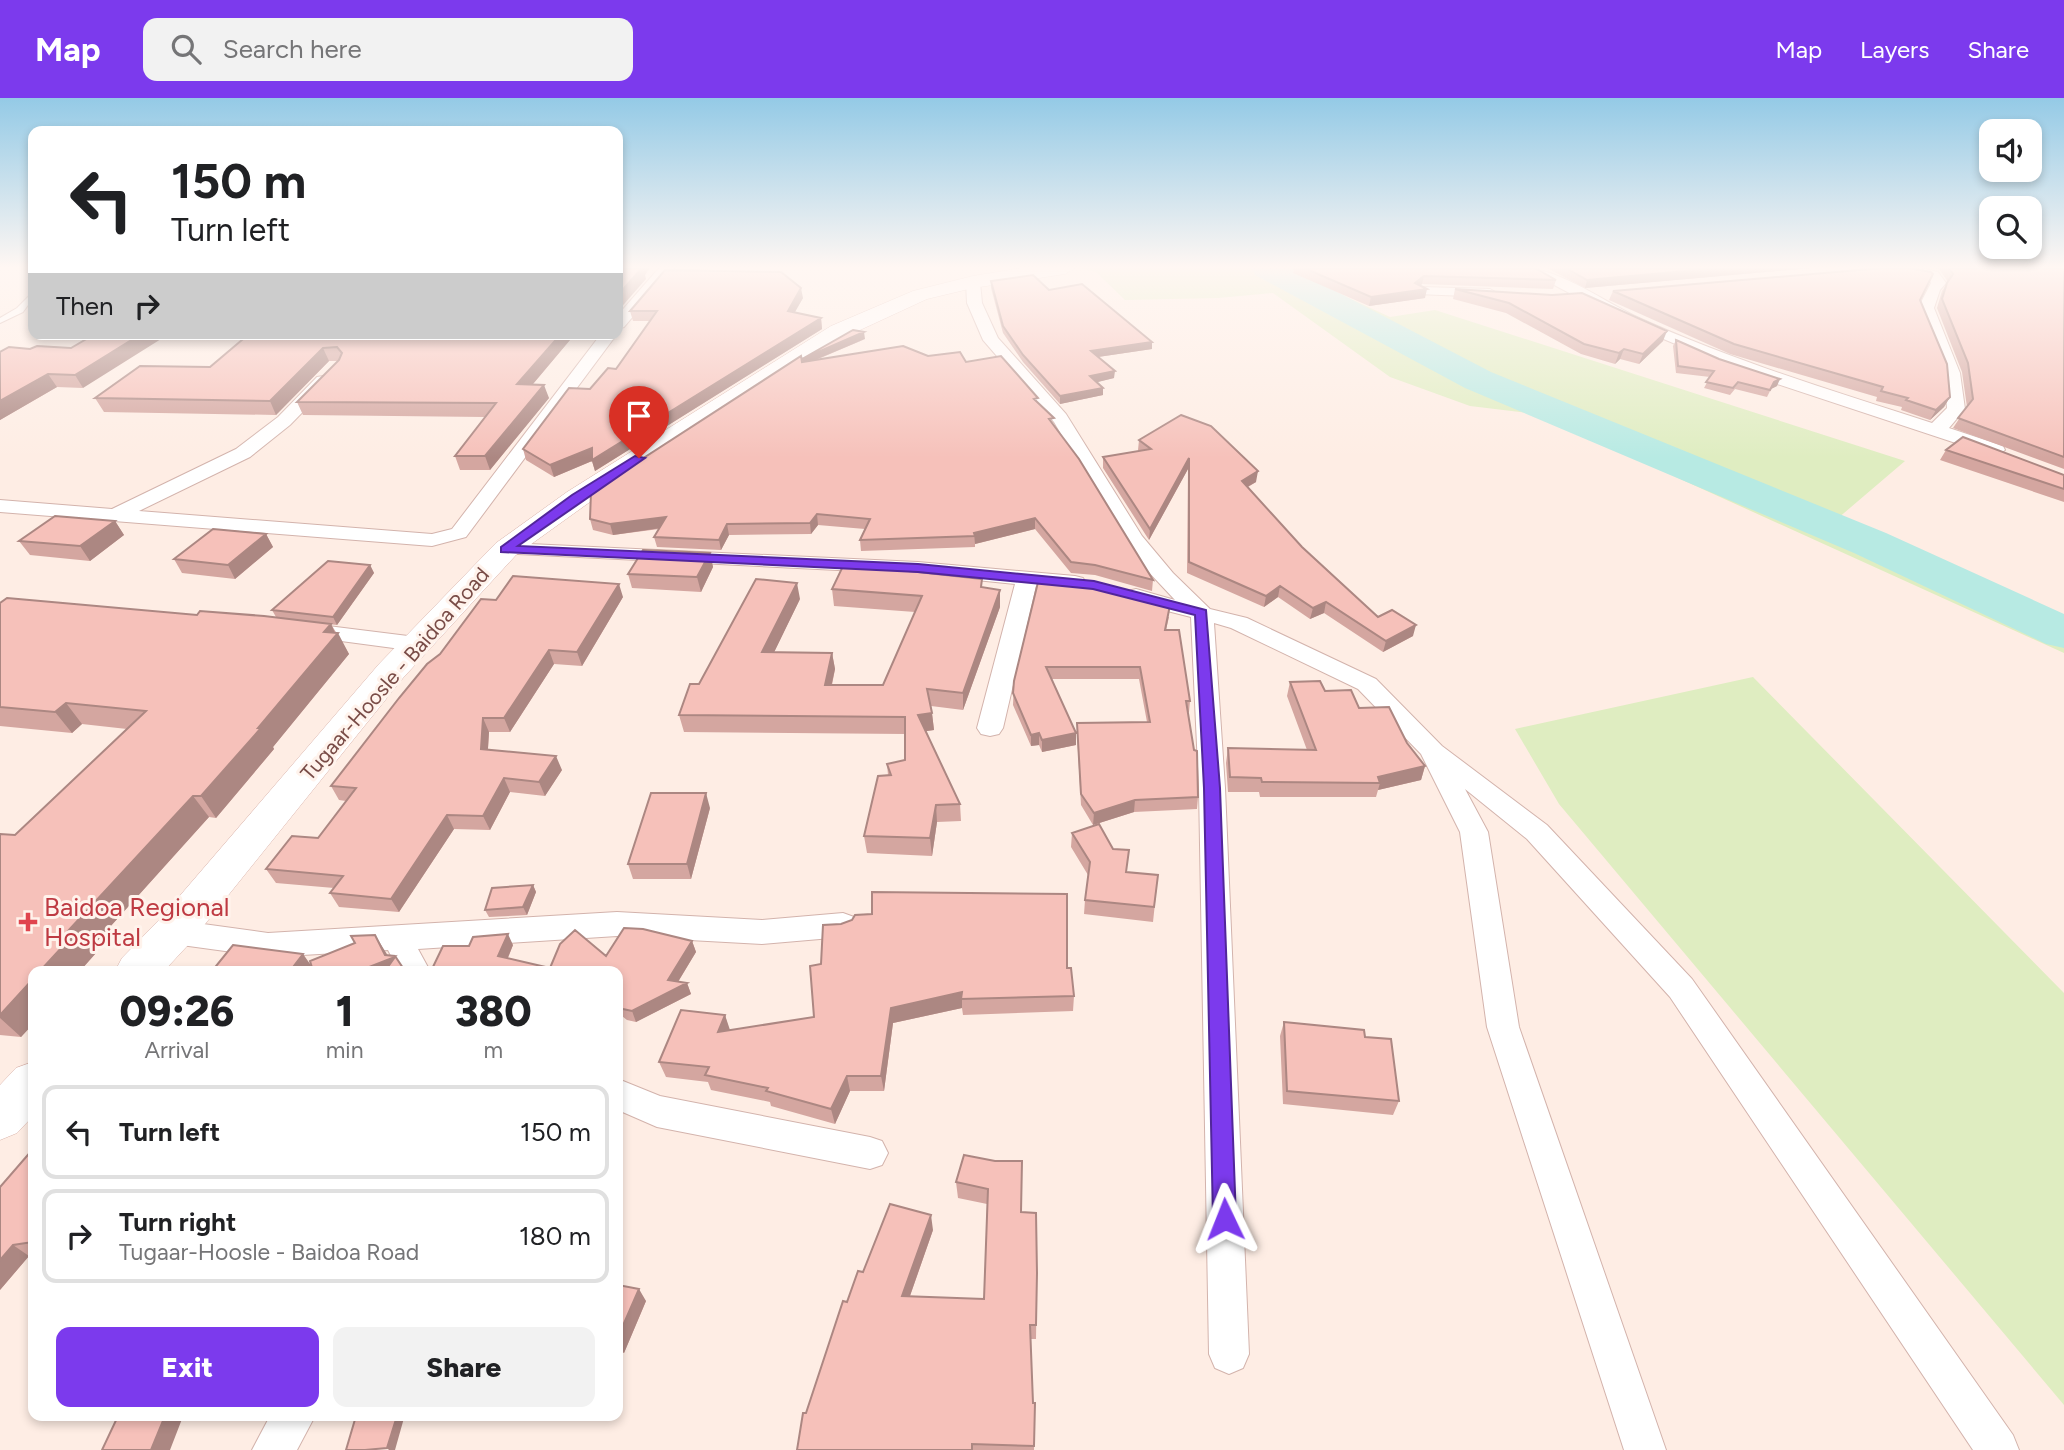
<!DOCTYPE html>
<html lang="en">
<head>
<meta charset="utf-8">
<style>
	:root { --surface:#fff; --page:#f2f2f2; --text:#202124; --muted:#757577; --line:#e0e0e0; --accent:#7c3aed }
	body { margin:0; font-family:Figtree,sans-serif; background:var(--page); color:var(--text); height:100vh; display:flex; flex-direction:column; font-size:26px; white-space:nowrap }
	* { box-sizing:border-box; margin:0 }
	p { font-size:23px; color:var(--muted) }
	.icon { flex:none; width:38px; height:38px; fill:none; stroke:currentColor; stroke-width:2; stroke-linecap:round; stroke-linejoin:round }
	.map { position:relative; flex:1; overflow:hidden }
	.sheet { position:absolute; left:28px; top:868px; width:595px; height:455px; display:flex; flex-direction:column; background:var(--surface); border-radius:14px; box-shadow:0 4px 10px #0003 }
	.sheet>* { flex:none }
	.top-card { position:absolute; left:28px; top:28px; width:595px; height:214px; border-radius:14px; box-shadow:0 4px 10px #0003; background:#fff; color:var(--text); overflow:hidden }
	.buttons { position:absolute; left:1979px; top:21px; display:grid; gap:14px }
	.buttons a { display:grid; place-items:center; width:63px; height:63px; border-radius:14px; background:var(--surface); box-shadow:0 4px 10px #0003; font-size:35px }
	.pin { position:absolute; display:grid; place-items:center; width:60px; height:60px; color:#fff; margin:-72px -30px; border-radius:50% 50% 50% 0; rotate:-45deg; box-shadow:0 0 7px #0007 }
	.pin .icon { rotate:45deg }
	.me { position:absolute; width:77px; margin:-38px; rotate:358deg; stroke-linejoin:round; filter:drop-shadow(0 0 5px #0008) }
	.turn { display:flex; align-items:center; gap:24px; height:147px; padding:0 28px; font-size:32px }
	.turn .icon { width:91px; height:91px; stroke-width:2.5 }
	.turn b { display:block; font-size:49px; line-height:60px }
	.then { display:flex; align-items:center; height:66px; padding:0 28px; background:#0003; gap:14px; font-size:26px }
	.eta { display:flex; justify-content:space-evenly; align-items:center; height:119px; text-align:center }
	.eta b { font-size:42px; font-weight:800; line-height:49px }
	.button { display:flex; gap:14px; margin-top:auto; padding:14px 28px }
	.button a { flex:1; height:80px; border-radius:14px; background:var(--accent); color:#fff; font-size:28px; font-weight:800; line-height:80px; text-align:center }
	.button a+a { background:var(--page); color:var(--text) }
	ul { padding:0; list-style:none }
	li { display:flex; align-items:center; gap:21px; height:94px; margin:0 14px 10px; padding:0 14px; border:4px solid var(--line); border-radius:14px }
	li div { flex:1 }
	li b { display:block; font-size:26px }
	li em { font-style:normal }
	header { display:flex; align-items:center; gap:42px; box-sizing:border-box; height:98px; padding:0 35px; background:var(--accent); color:#fff }
	header strong { font-size:33px }
	nav { display:flex; gap:38px; margin-inline-start:auto; font-size:24px }
	.search { width:490px; height:63px; background:var(--page); display:flex; align-items:center; gap:18px; box-sizing:border-box; padding:0 24px; border-radius:14px; color:var(--muted); font-size:26px }
	.map>svg:first-child { display:block }
	.green { fill:#dfedc1 }
	.lines { fill:none; stroke-linecap:round; stroke-linejoin:round }
	.river { fill:#b7eae3; fill-rule:evenodd }
	.service-casing { stroke:#d3b3ac; stroke-width:2 }
	.minor-casing { stroke:#d3b3ac; stroke-width:2 }
	.secondary-casing { stroke:#d9b3ab; stroke-width:1 }
	.service { fill:#fff; fill-rule:evenodd }
	.minor { fill:#fff; fill-rule:evenodd }
	.secondary { fill:#fff; fill-rule:evenodd }
	.wall { fill:#d4a6a0 }
	.shaded-wall { fill:#ac8782 }
	.building { fill:#f6c1ba; stroke:#ac8782; stroke-width:2 }
	.route { fill:#7c3aed; stroke:#51269a; stroke-width:2 }
	.health-dot { fill:#e0444e; stroke:#fff3ec; stroke-width:2.5 }
	.labels { text-anchor:middle; stroke-width:6; stroke-linejoin:round; paint-order:stroke }
	.far-street-label { font-size:21px; fill:#794c47; stroke:#fff3ec }
	.health-label { font-size:26px; fill:#be3a42; stroke:#fff3ec; text-anchor:start }
</style>
</head>
<body>
<header>
<strong>Map</strong>
<div class="search"><svg class="icon" aria-label="search" viewBox="0 0 24 24"><circle cx="10" cy="10" r="6"/><path d="M15 15l6 6"/></svg>Search here</div>
<nav><a>Map</a><a>Layers</a><a>Share</a></nav>
</header>
<div class="map">
<svg width="2064" height="1352" viewBox="0 0 2064 1352">
	<rect width="100%" height="100%" fill="#feede4"/>
	<path class="green" d="M1078,170H1284L1390,219L1435,212L1905,363L1837,421L2064,529V555L1537,316L1470,308L1390,279L1273,195L1218,200L1125,202L1096,174Z
		M1753,579L2064,895V1307L1559,706L1515,631Z"/>
	<g class="lines">
		<path class="river" d="M1251,170H1291L1491,274L1886,435L2064,516V550L2046,546L1854,455L1465,290L1255,177Z"/>
		<g class="service-casing">
			<path id="service" d="M33,194V200L23,214L0,225V220L17,210Z"/>
		</g>
		<g class="minor-casing">
			<path id="minor" d="M659,170H674L624,229L618,231V217Z
				M1522,170C1560,170 1604,204 1639,220C1734,263 1833,293 1932,325L1947,310L1944,275L1918,210L1931,185L1928,180L1894,174L1892,171L1920,170L1938,174L1946,185L1940,192L1934,210L1960,275L1965,311L1949,330L2003,348L2005,352L1996,358L1989,356L1744,275L1628,226Z
				M973,180L980,184L982,205L998,240L1066,316L1142,438L1173,475L1210,511L1247,520L1376,581L1442,648L1547,727L1692,881L2013,1337L2019,1352H1973L1670,899L1527,741L1465,691L1488,734L1519,929L1666,1352H1624L1487,929L1460,734L1421,656L1358,591L1231,530L1214,525L1225,690L1249,1256L1243,1270L1229,1276L1215,1270L1209,1256L1199,690L1191,519L1128,503L1125,498L1128,493L1136,491L1175,502L1144,469L1123,441L1054,324L983,242L967,205L966,184Z
				M1422,189L1490,191L1497,195L1490,199L1417,196L1415,193L1417,190Z
				M601,236H617L466,439L432,448L0,414V402L112,411L236,351L278,319L317,279L323,278L331,283L329,287L290,327L250,359L139,413L432,436L452,431Z
				M506,445L918,464L1075,478L1083,480L1086,485L1083,490L1075,492L1036,488L1003,630L999,636L990,638L981,636L977,630L1015,486L918,476L499,455L496,451L499,447Z
				M304,525L416,539L424,541L428,546L424,551L416,553L296,537L293,532L296,527Z
				M617,814L762,822L843,815L854,819L858,827L854,835L843,839L762,846L617,838L418,851L430,873H399L388,852L268,859L174,846L163,842L159,834L163,826L174,822L268,835Z
				M618,981L660,998L870,1039L882,1043L888,1055L882,1067L870,1071L657,1029L618,1012Z
				M270,1318H315L297,1352H252Z"/>
		</g>
		<g class="secondary-casing">
			<path id="secondary" d="M1023,170H1075L1065,176L973,190L927,201L847,238L796,268L587,406L516,457L403,580L189,846L164,873H115L122,860L159,822L379,566L496,445L567,394L831,228L913,193L973,178Z
				M33,964V1018L17,1035L0,1042V987L16,970Z"/>
		</g>
		<use href="#service" class="service"/>
		<use href="#minor" class="minor"/>
		<use href="#secondary" class="secondary"/>
	</g>
	<path class="wall" d="M1294,170H1535L1556,182L1553,191L1422,186L1420,188L1425,200L1369,208L1293,175Z
		M1547,170H1811L1585,190Z
		M1934,170H2064V371L1953,330L1967,309L1962,274L1937,210L1942,193L1948,184L1939,171Z
		M991,183L1049,192L1152,251L1098,259L1114,280L1097,284L1103,297L1060,306L1023,264L1003,235L991,190Z
		M1455,191L1663,243L1639,266L1620,261L1615,266L1581,256L1506,215L1453,201Z
		M1613,193L1920,202L1950,299L1944,309L1930,322L1901,312L1902,309L1876,303L1877,299L1730,256L1609,202Z
		M803,200L794,214L821,220L822,231L595,373L592,363L554,379L526,362L523,351L590,291L616,271L650,223H633L630,213Z
		M249,236H575L533,286L549,300L490,372H460L455,358L485,319L303,317L297,304L338,263H329L276,317L104,314L95,300L210,269Z
		M865,241L816,262L928,258L966,264L1038,305L1153,482L1152,493L1095,477L1071,475L1035,431L975,446V449L861,453L860,442L865,431L818,427L811,436L729,437L721,452L657,449L654,439L659,431L613,437L593,432L590,421L802,264Z
		M1676,242L1777,288L1771,291L1767,299L1735,291L1730,297L1704,290L1710,279L1676,275L1673,248Z
		M71,250L83,290L57,289L0,322V254L30,251Z
		M1139,342L1256,384L1248,389L1302,449L1378,519L1413,538L1383,554L1324,515L1310,521L1278,499L1264,509L1187,475L1188,371L1149,442L1103,370V359L1140,353L1138,352Z
		M1946,352L2064,377V404L1940,362Z
		M115,423L124,437L90,463L30,457L19,443Z
		M266,436L273,449L235,481L182,475L174,461Z
		M710,455L713,469L701,494L632,490L628,476Z
		M370,467L374,475L337,527L280,520L331,526L349,556L273,649L274,651L216,720L209,719L91,850L96,855L80,873H33V926L21,939L0,937V736L15,737L127,631L82,626L72,635L0,628V505L197,517L276,519L272,512Z
		M1039,480L1169,519L1166,532L1190,603L1189,614H1188L1198,699L1197,711L1134,714L1093,727L1081,707L1077,637V625L1147,624L1139,581H1051L1076,635V647L1042,654L1039,647L1031,648L1013,607L1014,583Z
		M982,481V490L1000,509L963,612L931,608L934,632L926,633L960,706L961,723L937,724L932,758L867,755L864,738L888,677L887,666L905,662V636L684,634L679,617L699,586L800,501L774,554L832,555L835,571L832,587H883L915,514L834,508L832,491Z
		M623,499L582,568L554,566L510,634H489L488,651L562,672L545,698L510,694L490,732L454,731L399,814L339,809L330,795L334,790L276,785L266,771L318,740L346,703L339,702L331,688L440,556L496,502Z
		M1290,584L1325,593L1359,610L1407,645L1425,668L1421,682L1378,692L1376,699H1260L1259,694H1228L1226,665L1228,650L1307,652L1287,598Z
		M710,710L691,781H633L628,766Z
		M1072,735L1127,774L1158,777L1153,824L1084,816L1085,802L1088,777L1071,749Z
		M533,787L536,794L527,817L489,819L485,812Z
		M841,826L1067,870L1074,898L1073,913L963,917L962,910L893,925L884,993H850L835,1026L771,1008L770,1004L711,992L708,984L666,979L659,964L725,917L729,933L814,919L821,866Z
		M692,843L696,854L678,884L687,885L691,896L636,924L627,922L618,915V873H431L469,848L513,847L508,860L550,870L606,858Z
		M1284,924L1399,1003L1393,1017L1283,1006L1280,938Z
		M33,1051V1158H29L0,1192Z
		M995,1063H1022L1021,1114L1037,1175L1036,1241H1030L1033,1305H1035L1034,1352H797L806,1315L847,1204L863,1174L933,1132L910,1198L984,1201L987,1106L958,1100L956,1084Z
		M618,1187L646,1203L624,1255L618,1254Z"/>
	<path class="shaded-wall" d="M639,170H650L645,177L646,181L618,213V197Z
		M1718,170H1811L1585,190L1587,182Z
		M1424,178L1422,186L1414,193L1427,191L1425,200L1369,208L1371,199L1415,185Z
		M801,190L803,200L790,223L788,213Z
		M821,220L822,231L595,373L592,363L554,379L550,367Z
		M1667,233L1663,243L1639,266L1643,256Z
		M864,234L865,241L803,267L802,261Z
		M141,236H169L83,290L75,277Z
		M561,236H575L522,299L517,286Z
		M1152,244V251L1091,260V253Z
		M323,250L329,263L276,317L270,303Z
		M1624,251L1620,261L1615,266L1619,255Z
		M1115,273L1114,280L1090,286V278Z
		M48,276L57,289L0,322V303Z
		M1780,281L1777,288L1771,291L1774,284Z
		M544,287L549,300L490,372L485,358Z
		M1103,290V297L1060,306V298Z
		M1950,299L1944,309L1930,322L1936,312Z
		M1189,360L1188,371L1149,442L1150,431Z
		M1258,373L1256,384L1240,393L1242,383Z
		M817,416L818,427L811,436L810,425Z
		M666,419L668,429L613,437L610,426Z
		M1035,420V431L975,446L974,435Z
		M115,423L124,437L90,463L80,448Z
		M727,426L729,437L721,452L719,442Z
		M266,436L273,449L235,481L228,467Z
		M710,455L713,469L701,494L697,479Z
		M370,467L374,475L337,527L333,519Z
		M797,485L800,501L766,571L762,554Z
		M619,486L623,499L582,568L577,554Z
		M1280,488L1278,499L1264,509L1266,498Z
		M1000,492V509L963,612V595Z
		M1326,504L1324,515L1310,521L1313,510Z
		M331,526L336,537L338,535L349,556L273,649L274,651L216,720L201,698L258,630L324,534Z
		M1416,527L1413,538L1383,554L1386,543Z
		M549,552L554,566L510,634L504,620Z
		M832,555L835,571L828,603L825,587Z
		M66,605L82,626L72,635L55,614Z
		M932,615L934,632L920,634L918,617Z
		M483,620L489,634L487,665L481,651Z
		M1039,635V647L1031,648V637Z
		M1076,635V647L1042,654V642Z
		M556,658L562,672L545,698L539,684Z
		M1425,668L1421,682L1378,692L1380,685L1378,679Z
		M504,680L510,694L490,732L483,718Z
		M706,695L710,710L691,781L687,766Z
		M193,698L209,719L91,850L96,855L80,873H40L67,834Z
		M1135,702L1134,714L1093,727L1094,715Z
		M936,707L937,724L932,758L930,740Z
		M447,717L454,731L399,814L391,801Z
		M533,787L536,794L527,817L523,809Z
		M508,836L513,847L504,869L498,858Z
		M375,837L390,861L395,859L404,873H359Z
		M692,843L696,854L673,892L687,885L691,896L636,924L632,913L668,882Z
		M303,856L315,873H290Z
		M33,881V926L21,939L0,920V917Z
		M962,894V910L893,925L884,993L881,978L891,910Z
		M725,917L730,932L723,950L718,934Z
		M847,978L850,993L835,1026L831,1011Z
		M931,1117L933,1132L905,1212L902,1198Z
		M13,1147L29,1158L0,1192V1162Z
		M639,1191L646,1203L624,1255L618,1247V1239Z
		M158,1318H178L182,1321L170,1352H151Z
		M397,1318H402L404,1320L395,1352H389L387,1350Z"/>
	<path class="building" d="M618,170H642L618,197Z
		M1304,170H1535L1556,182L1424,178L1415,185L1427,191L1371,199Z
		M1566,170H1718L1587,182Z
		M1882,170H1910L1931,174L1933,176L1920,202L1947,266L1950,299L1936,312L1906,302L1908,300L1881,293L1883,289L1734,246L1613,193Z
		M1949,170H2064V359L1958,320L1973,301L1968,265L1942,201L1947,185L1953,176Z
		M665,172L781,174L801,190L788,213L821,220L592,362V350L550,367L523,351L569,290L590,291L608,270L616,271L657,213H630Z
		M1033,177L1049,192L1082,186L1152,244L1091,253L1115,273L1090,278L1103,290L1060,298L1023,257L1003,228L991,183Z
		M1455,191L1552,197L1582,195L1667,233L1643,256L1624,251L1619,255L1584,246L1509,205Z
		M853,232L864,234L802,261Z
		M95,236H141L75,277L48,276L0,303V254L9,249L30,251L37,248L71,250Z
		M249,236H561L517,286L544,287L485,358H455L496,305L297,304L339,262L342,255L337,249L323,250L270,303L95,300L140,268L210,269Z
		M1676,242L1719,261L1780,281L1774,284L1770,292L1738,284L1733,290L1706,284L1714,273L1678,268Z
		M903,248L928,258L960,254L966,264L1001,258L1038,300L1034,301L1054,320L1049,321L1079,361L1153,482L1095,467L1071,464L1035,420L974,435L975,438L860,442L870,421L817,416L810,425L727,426L719,442L654,439L666,419L610,426L590,421L591,394L801,258L802,264Z
		M1181,317L1211,328L1258,373L1242,383L1302,449L1378,519L1392,512L1416,527L1386,543L1326,504L1313,510L1280,488L1266,498L1189,464V360L1150,431L1103,359L1151,351L1139,342Z
		M1963,339L2064,377V391L1946,352Z
		M55,418L115,423L80,448L19,443Z
		M213,431L266,436L228,467L174,461Z
		M643,452L710,455L697,479L628,476Z
		M328,463L370,467L333,519L272,512Z
		M844,466L982,481L981,489L1000,492L963,595L927,591L932,615L918,617L960,706L936,707L930,740L864,738L878,678L891,677L887,666L905,662V619L679,617L690,586H699L756,481L797,485L762,554L832,555L825,587H883L922,498L832,491Z
		M513,478L619,486L577,554L549,552L504,620H483L481,651L556,658L539,684L504,680L483,718L447,717L391,801L330,795L343,778L266,771L292,738L318,740L356,690L331,688L399,600L427,566L440,556L481,501L496,502Z
		M1039,480L1088,485L1168,504L1170,507L1165,532H1179L1190,603H1186L1194,652L1197,653L1198,699L1135,702L1094,715L1081,696L1077,625L1150,624L1140,569H1046L1076,635L1042,642L1039,635L1031,637L1013,595L1014,583Z
		M7,500L197,517L200,513L264,518L331,526L324,534L338,535L258,630H261L201,698H193L67,834H76L40,873H33V881L0,917V736L15,737L146,613L66,605L55,614L0,609V505Z
		M1320,583L1325,593L1351,592L1359,610L1389,609L1407,645L1425,668L1378,679L1380,685L1262,684L1261,680L1230,679L1228,650L1316,652L1290,584Z
		M651,695H706L687,766H628Z
		M1099,726L1113,751L1129,752L1126,774L1158,777L1154,809L1085,802L1090,764L1072,735Z
		M533,787L523,809L485,812L492,790Z
		M872,794L1067,796V870H1071L1074,898L961,901L962,894L891,910L881,978H847L831,1011L766,993L768,990L705,977L709,969L659,964L681,912L725,917L718,934L814,919L810,868L821,866L823,827L841,826L852,822L855,817L872,816Z
		M624,830L643,831L692,843L668,882L687,885L632,913L623,911L618,907V873H431L443,848H469L473,839L508,836L498,858L550,870L560,846L575,832L606,858Z
		M375,837L385,857L395,858L405,873H385L395,859L359,873H313L310,863L355,845L351,838Z
		M233,847L303,856L290,873H212Z
		M1284,924L1364,932L1365,939L1391,941L1399,1003L1287,993Z
		M33,1051V1144L13,1147L0,1162V1089Z
		M964,1057L995,1063H1022L1021,1114L1036,1115L1037,1175L1036,1227H1030L1033,1305H1035L1034,1348L972,1346V1352H797L803,1315H806L843,1203L847,1204L858,1173L863,1174L890,1106L931,1117L902,1198L984,1201L988,1091L956,1084Z
		M618,1187L639,1191L618,1239Z
		M118,1318H165L151,1352H102Z
		M356,1318H397L387,1350L365,1352H346Z"/>
	<linearGradient id="sky" x2="0" y2="1"><stop stop-color="#94cae6"/><stop offset="0.47" stop-color="#fff7f3"/><stop offset="1" stop-color="#fff7f3" stop-opacity="0"/></linearGradient>
	<rect width="2064" height="360" fill="url(#sky)"/>
	<path class="route" d="M635,358L645,360L518,448L918,466L1094,483L1206,512L1220,690L1236,1121L1233,1129L1225,1132L1217,1129L1213,1121L1204,690L1195,517L1093,491L918,474L501,454V449L572,397Z"/>
	<path class="health-dot" d="M24.5 813.5h7v7h7v7h-7v7h-7v-7h-7v-7h7z"/>
	<g class="labels">
		<g class="far-street-label">
			<text transform="translate(395 576) rotate(-49)" y="7">Tugaar-Hoosle - Baidoa Road</text>
		</g>
		<g class="health-label">
			<text x="44" y="818">Baidoa Regional<tspan x="44" dy="30">Hospital</tspan></text>
		</g>
	</g>
</svg>
<div class="buttons">
<a><svg class="icon" aria-label="sound" viewBox="0 0 24 24"><path d="M4 9h4l5-4v14l-5-4H4zM17 9q2 3 0 6"/></svg></a>
<a><svg class="icon" aria-label="search" viewBox="0 0 24 24"><circle cx="10" cy="10" r="6"/><path d="M15 15l6 6"/></svg></a>
</div>
<div class="pin" style="left:639px;top:360px;background:#d93025"><svg class="icon" aria-label="arrive" viewBox="0 0 24 24"><path d="M6 21V4h12l-3 4 3 4H6"/></svg></div>
<svg class="me" style="left:1225px;top:1121px" viewBox="-20 -20 40 40"><path d="M0-17L14 15 0 8-14 15z" fill="#7c3aed" stroke="#fff" stroke-width="4"/></svg>
<div class="top-card">
<div class="turn"><svg class="icon" aria-label="left" viewBox="0 0 24 24"><path d="M17 20v-9H6M10 6l-5 5 5 5"/></svg><div><b>150 m</b>Turn left</div></div>
<div class="then">Then<svg class="icon" aria-label="right" viewBox="0 0 24 24"><path d="M7 20v-9h11M14 6l5 5-5 5"/></svg></div>
</div>
<section class="sheet">
<div class="eta">
<div><b>09:26</b><p>Arrival</p></div>
<div><b>1</b><p>min</p></div>
<div><b>380</b><p>m</p></div>
</div>
<ul>
<li><svg class="icon" aria-label="left" viewBox="0 0 24 24"><path d="M17 20v-9H6M10 6l-5 5 5 5"/></svg><div><b>Turn left</b></div><em>150 m</em></li>
<li><svg class="icon" aria-label="right" viewBox="0 0 24 24"><path d="M7 20v-9h11M14 6l5 5-5 5"/></svg><div><b>Turn right</b><p>Tugaar-Hoosle - Baidoa Road</p></div><em>180 m</em></li>
</ul>
<div class="button"><a>Exit</a><a>Share</a></div>
</section>
</div>
</body>
</html>
